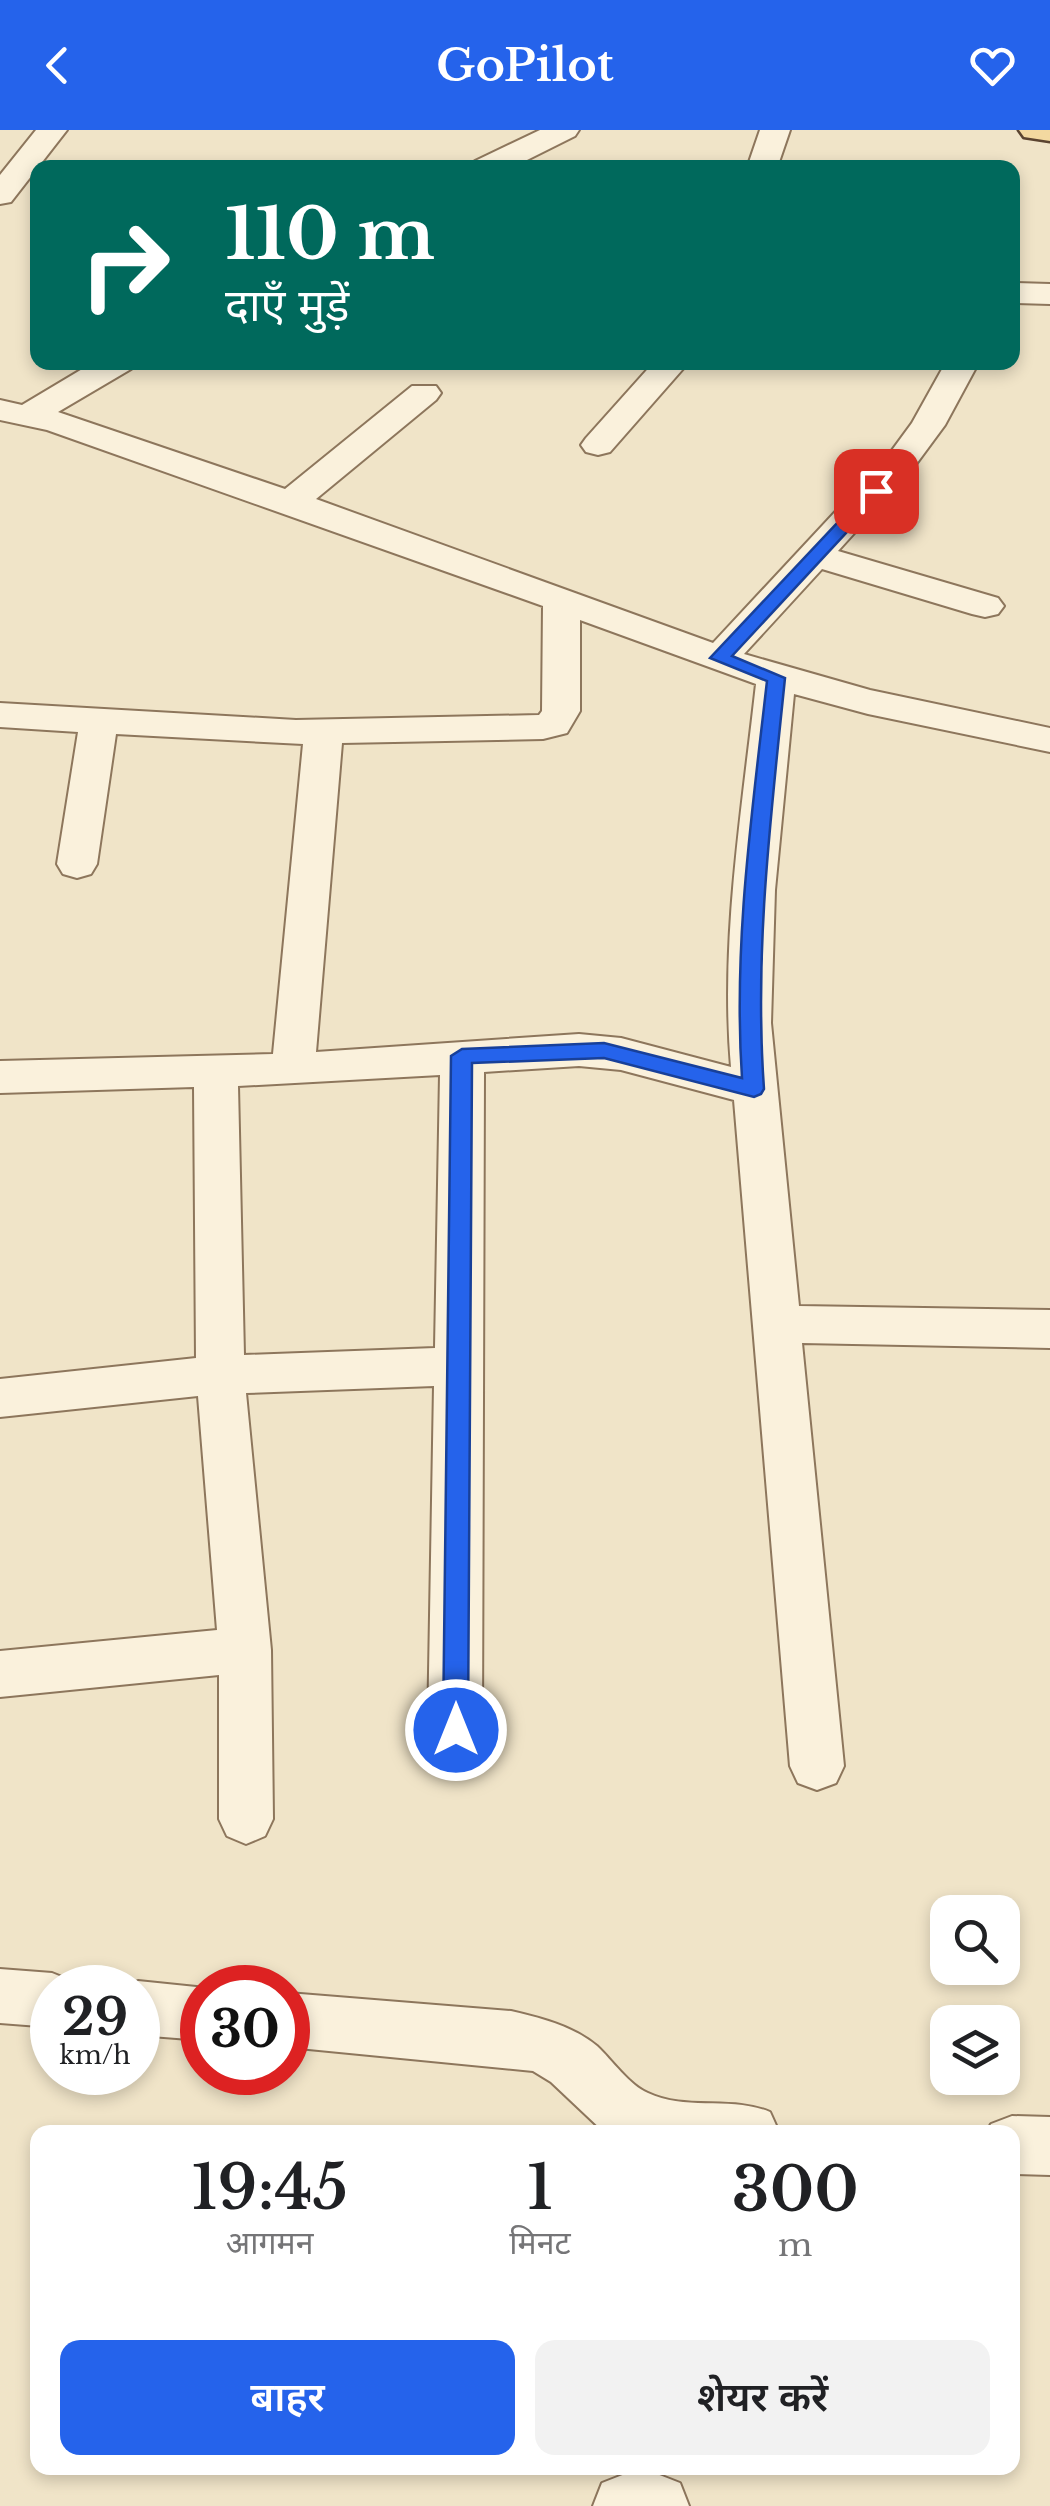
<!DOCTYPE html>
<html lang="hi">
<head>
<meta charset="utf-8">
<style>
	:root { --surface:#fff; --page:#f2f2f2; --text:#202124; --muted:#757577; --accent:#2563eb }
	body { margin:0; font-family:"Libre Baskerville","Noto Sans Devanagari",serif; background:var(--page); color:var(--text); height:100vh; display:flex; flex-direction:column; font-size:38px; white-space:nowrap }
	* { box-sizing:border-box; margin:0 }
	p { font-size:32px; color:var(--muted) }
	.icon { flex:none; width:55px; height:55px; fill:none; stroke:currentColor; stroke-width:2; stroke-linecap:round; stroke-linejoin:round }
	.map { position:relative; flex:1; overflow:hidden }
	.details { position:absolute; left:30px; top:1995px; width:990px; height:350px; display:flex; flex-direction:column; background:var(--surface); border-radius:20px; box-shadow:0 5px 15px #0003 }
	.details>* { flex:none }
	.top-card { position:absolute; left:30px; top:30px; width:990px; height:210px; border-radius:20px; box-shadow:0 5px 15px #0003; background:#00695c; color:#fff; overflow:hidden }
	.tools { position:absolute; left:930px; top:1765px; display:grid; gap:20px }
	.tools a { display:grid; place-items:center; width:90px; height:90px; border-radius:20px; background:var(--surface); box-shadow:0 5px 15px #0003; font-size:50px }
	.speed { position:absolute; left:30px; top:1835px; display:flex; gap:20px; font-size:50px; font-weight:700; text-align:center }
	.speed>* { display:grid; place-content:center; width:130px; height:130px; border-radius:50%; background:var(--surface); box-shadow:0 5px 15px #0003; line-height:1 }
	.speed small { font-size:25px; font-weight:400 }
	.speed .limit { border:15px solid #d22; background:#fff; color:#111 }
	.pin { position:absolute; display:grid; place-items:center; width:85px; height:85px; color:#fff; margin:-42px; border-radius:20px; box-shadow:0 5px 15px #0006 }
	.me { position:absolute; width:110px; margin:-55px; rotate:0deg; stroke-linejoin:round; filter:drop-shadow(0 0 8px #0008) }
	.turn { display:flex; align-items:center; gap:35px; height:210px; padding:0 30px; font-size:45px }
	.turn .icon { width:130px; height:130px; stroke-width:2.5 }
	.turn b { display:block; font-size:70px; line-height:85px }
	.eta { display:flex; justify-content:space-evenly; align-items:center; height:170px; text-align:center }
	.eta b { font-size:60px; font-weight:600; line-height:70px }
	.primary-button { display:flex; gap:20px; margin-top:auto; padding:20px 30px }
	.primary-button a { flex:1; height:115px; border-radius:20px; background:var(--accent); color:#fff; font-size:40px; font-weight:600; line-height:115px; text-align:center }
	.primary-button a+a { background:var(--page); color:var(--text) }
	header { display:flex; justify-content:space-between; align-items:center; height:130px; padding:0 30px; background:var(--accent); color:#fff; font-size:45px; font-weight:600 }
	.map>svg:first-child { display:block }
	.lines { fill:none; stroke-linecap:round; stroke-linejoin:round }
	.minor-casing { stroke:#8d765c; stroke-width:4 }
	.primary-casing { stroke:#5b4430; stroke-width:5 }
	.minor { fill:#faf1dc; fill-rule:evenodd }
	.primary { fill:#f3d9a0; fill-rule:evenodd }
	.route { fill:#2563eb; stroke:#184099; stroke-width:2.5 }
</style>
</head>
<body>
<header><svg class="icon" aria-label="back" viewBox="0 0 24 24"><path d="M15 5l-7 7 7 7"/></svg>GoPilot<svg class="icon" aria-label="heart" viewBox="0 0 24 24"><path d="M12 20l-8-8c-3-5 5-10 8-4 3-6 11-1 8 4z"/></svg></header>
<div class="map">
<svg width="1050" height="2376" viewBox="0 0 1050 2376">
	<rect width="100%" height="100%" fill="#f0e4c8"/>
	<g class="lines">
		<g class="minor-casing">
			<path id="minor" d="M36,0H67L11,72L0,74V45Z
				M540,0H579L575,6L511,38H471L475,31Z
				M760,0H790L777,38H747Z
				M1012,153L1050,154V174L1012,173Z
				M94,232H135L131,239L58,282L285,359L412,256H436L441,263L436,270L316,369L713,513L890,323L912,293L946,232H979L945,295L914,337L838,421L998,468L1004,476L998,484L985,487L972,484L822,439L744,524L870,560L1050,598V622L868,584L794,564L775,760L771,893L799,1176L1050,1180V1218L802,1213L844,1636L836,1653L817,1660L798,1653L790,1636L734,970L621,940L579,936L484,942L482,1600L474,1617L455,1623L436,1617L428,1600L434,1256L246,1263L271,1520L273,1689L265,1706L246,1714L227,1706L219,1689V1545L0,1567V1521L217,1500L198,1266L0,1287V1249L196,1228L194,957L0,963V931L273,924L303,614L116,604L97,734L91,744L77,748L63,744L57,734L78,602L0,597V573L296,590L539,585L542,581L543,476L47,300L0,290V270L22,275ZM580,490L756,554C742,680 720,810 731,937L621,908L579,904L316,922L342,613L543,609L567,603L580,581ZM440,945L435,1218L244,1225L238,956Z
				M654,232H689L610,322L598,325L586,322L581,315L586,308Z
				M0,1839L52,1843L72,1851L75,1858H52V1897L0,1893Z
				M138,1851L206,1858H202V1910L138,1905V1858H121Z
				M288,1863L511,1881C541,1888 573,1896 597,1916C612,1930 629,1955 648,1963C685,1981 732,1966 770,1982L779,2002H604L551,1952L533,1941L288,1917Z
				M1012,1986L1050,1987V2045L1012,2044V2002H987L991,1994Z
				M625,2344H657L680,2353L689,2376H593L602,2353Z"/>
		</g>
		<g class="primary-casing">
			<path id="primary" d="M1019,0H1050V11L1024,7Z"/>
		</g>
		<use href="#minor" class="minor"/>
		<use href="#primary" class="primary"/>
	</g>
	<path class="route" d="M871,357L885,361L732,526L785,548C771,685 754,821 764,959L761,964L754,967L604,928L472,933L468,1600L465,1608L456,1611L446,1608L443,1600L451,926L462,919L604,913L742,948C733,815 752,683 767,551L710,528Z"/>
</svg>
<div class="tools">
<a><svg class="icon" aria-label="search" viewBox="0 0 24 24"><circle cx="10" cy="10" r="6"/><path d="M15 15l6 6"/></svg></a>
<a><svg class="icon" aria-label="layers" viewBox="0 0 24 24"><path d="M12 4l9 5-9 5-9-5zM3 14l9 5 9-5"/></svg></a>
</div>
<div class="speed"><div>29<small>km/h</small></div><div class="limit">30</div></div>
<div class="pin" style="left:876px;top:361px;background:#d93025"><svg class="icon" aria-label="arrive" viewBox="0 0 24 24"><path d="M6 21V4h12l-3 4 3 4H6"/></svg></div>
<svg class="me" style="left:456px;top:1600px" viewBox="-20 -20 40 40"><circle r="17" fill="#2563eb" stroke="#fff" stroke-width="3"/><path d="M0-11L8 9 0 5-8 9z" fill="#fff"/></svg>
<div class="top-card">
<div class="turn"><svg class="icon" aria-label="right" viewBox="0 0 24 24"><path d="M7 20v-9h11M14 6l5 5-5 5"/></svg><div><b>110 m</b>दाएँ मुड़ें</div></div>
</div>
<section class="details">
<div class="eta">
<div><b>19:45</b><p>आगमन</p></div>
<div><b>1</b><p>मिनट</p></div>
<div><b>300</b><p>m</p></div>
</div>
<div class="primary-button"><a>बाहर</a><a>शेयर करें</a></div>
</section>
</div>
</body>
</html>
